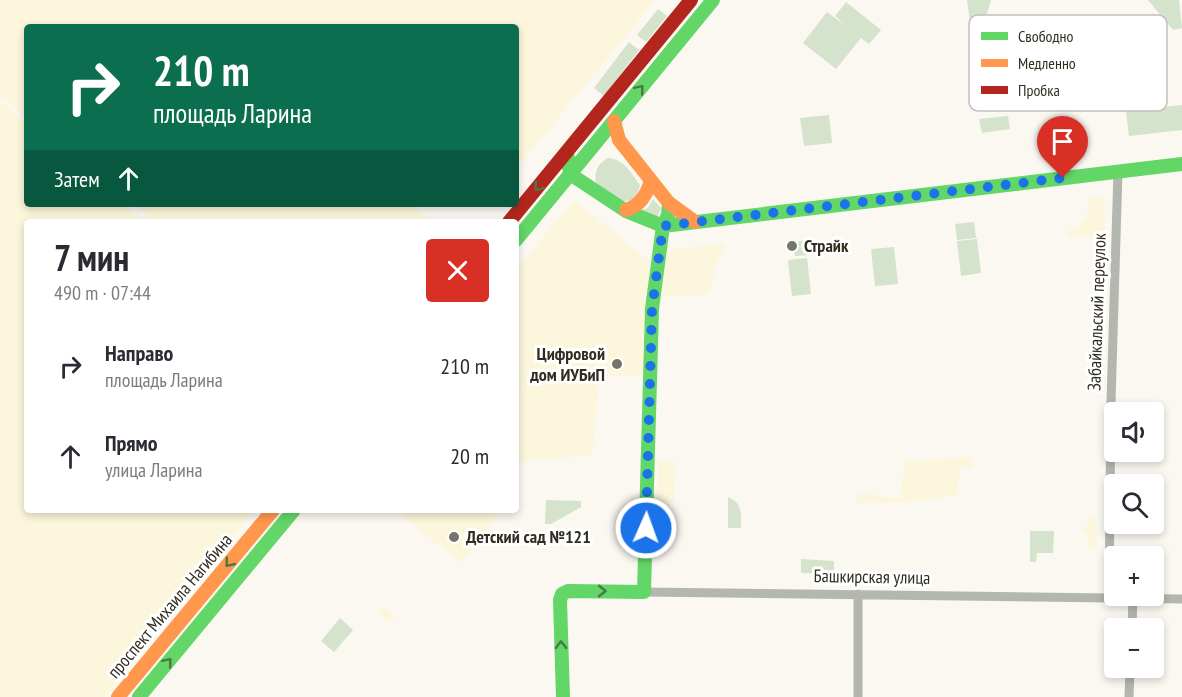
<!DOCTYPE html>
<html lang="ru">
<head>
<meta charset="utf-8">
<style>
	:root { --surface:#fff; --page:#f2f2f3; --text:#2b2b33; --muted:#7c7c81 }
	body { margin:0; font-family:"PT Sans Narrow",sans-serif; background:var(--page); color:var(--text); height:100vh; display:flex; flex-direction:column; font-size:22px; white-space:nowrap }
	* { box-sizing:border-box; margin:0 }
	p { font-size:20px; color:var(--muted) }
	.icon { flex:none; width:33px; height:33px; fill:none; stroke:currentColor; stroke-width:2; stroke-linecap:round; stroke-linejoin:round }
	.map { position:relative; flex:1; overflow:hidden }
	.details { position:absolute; left:24px; top:219px; width:495px; height:294px; display:flex; flex-direction:column; background:var(--surface); border-radius:6px; box-shadow:0 3px 9px #0003 }
	.details>* { flex:none }
	.banner { position:absolute; left:24px; top:24px; width:495px; height:183px; border-radius:6px; box-shadow:0 3px 9px #0003; background:#0b6e4f; color:#fff; overflow:hidden }
	.buttons { position:absolute; left:1104px; top:402px; display:grid; gap:12px }
	.buttons a { display:grid; place-items:center; width:60px; height:60px; border-radius:6px; background:var(--surface); box-shadow:0 3px 9px #0003; font-size:30px }
	.pin { position:absolute; display:grid; place-items:center; width:51px; height:51px; color:#fff; margin:-62px -26px; border-radius:50% 50% 50% 0; rotate:-45deg; box-shadow:0 0 6px #0007 }
	.pin .icon { rotate:45deg }
	.me { position:absolute; width:66px; margin:-33px; rotate:2deg; stroke-linejoin:round; filter:drop-shadow(0 0 4px #0008) }
	.turn { display:flex; align-items:center; gap:21px; height:126px; padding:0 30px; font-size:27px }
	.turn .icon { width:78px; height:78px; stroke-width:2.5 }
	.turn b { display:block; font-size:42px; line-height:51px }
	.then { display:flex; align-items:center; height:57px; padding:0 30px; background:#0003; gap:12px; font-size:22px }
	.round { display:grid; place-items:center; flex:none; width:63px; height:63px; border-radius:6px; background:var(--page) }
	.overview { display:flex; align-items:center; justify-content:space-between; height:102px; padding:0 30px }
	h1 { font-size:36px; font-weight:600; line-height:45px }
	ul { padding:0; list-style:none }
	li { display:flex; align-items:center; gap:18px; height:90px; padding:0 30px }
	li div { flex:1 }
	li b { display:block; font-size:22px }
	li em { font-style:normal }
	.map>svg:first-child { display:block }
	.built { fill:#fcf6dc }
	.green { fill:#d5e2cc }
	.lines { fill:none; stroke-linecap:round; stroke-linejoin:round }
	.street { stroke:#b4b6b0; stroke-width:9 }
	.fast { stroke:#63d668; stroke-width:14 }
	.slow { stroke:#ff974d; stroke-width:14 }
	.jam { stroke:#b3261e; stroke-width:14 }
	.oneway { stroke:#487a41 }
	.route { stroke:#1a73e8; stroke-width:10; stroke-dasharray:0 18 }
	.poi-dot { fill:#77756a; stroke:#fff; stroke-width:2 }
	.labels { text-anchor:middle; stroke-width:6; stroke-linejoin:round; paint-order:stroke }
	.poi-label { font-size:18px; font-weight:bold; fill:#312e21; stroke:#fff; text-anchor:start }
	.street-label { font-size:18px; fill:#312e21; stroke:#fff }
	.key { fill:#fff; stroke:#c1c0bc; stroke-width:1.5 }
	.key-label { font-size:16px; fill:#312e21 }
</style>
</head>
<body>
<div class="map">
<svg width="1182" height="697" viewBox="0 0 1182 697">
	<rect width="100%" height="100%" fill="#faf8f1"/>
	<path class="built" d="M0,0H655L523,161L516,167V27H27V118L0,96Z
		M0,101L27,123V204H124L146,222H27V510H255L105,697H0Z
		M1105,197V236L1068,237V230L1077,229L1087,215L1088,199Z
		M575,200L650,262L644,376L600,375L592,455L516,462V269Z
		M133,204H411L432,222H155Z
		M726,243L715,268L710,294L663,297L665,250Z
		M972,457L973,468L960,469V477L957,478L959,495L907,502L856,503V495L870,494L900,500L905,461Z
		M658,459L675,462L674,502H657Z
		M394,510H501L461,563Z
		M1089,518H1096L1097,550H1089V533H1084V526L1088,525Z
		M383,606L396,616L390,623L378,613Z"/>
	<path class="green" d="M967,0H991L983,26L970,22Z
		M1148,0H1179L1182,28L1173,30Z
		M846,2L881,30L869,44L861,38L836,69L803,43L827,12L847,27L835,16Z
		M658,9L667,16L646,42L637,35Z
		M629,42L639,50L604,96L594,88Z
		M1182,105V130L1129,136L1126,111Z
		M829,115L832,143L804,146L800,118Z
		M1008,116L1010,129L982,133L979,119Z
		M1048,133L1069,150L1050,152Z
		M608,158C624,159 631,173 640,185L636,199L622,202L596,183C594,172 598,163 608,158Z
		M653,199L661,208L658,216L653,217L642,210L648,208Z
		M974,222L976,238L957,240L955,224Z
		M977,239L981,273L961,276L957,241Z
		M808,240L810,255L795,256L793,242Z
		M894,247L898,284L875,286L871,249Z
		M807,258L811,294L792,296L788,260Z
		M728,497C743,503 741,514 741,528H728Z
		M546,500L581,501V507L551,524H545Z
		M1030,531H1054L1053,553H1037L1036,562H1030Z
		M801,559L834,561V574L801,573Z
		M340,618L353,630L334,652L321,641Z"/>
	<g class="lines">
		<path class="street" d="M644,592L1182,599
			M1109,598L1111,402L1118,171
			M1132,628L1133,599
			M858,697V594
			M1129,697L1130,668"/>
		<path class="fast" d="M567,152L570,174L626,211L663,226L1182,164
			M516,240L713,0
			M139,697L294,510
			M563,697L560,600L562,594L568,591L644,592L652,309L663,226L668,215L669,203"/>
		<path class="slow" d="M614,121L619,140L669,203L695,222
			M626,210C641,205 646,195 651,181
			M118,697L273,510"/>
		<path class="jam" d="M509,222L691,0"/>
	</g>
	<defs><path id="oneway-chevron" d="M-2-3.5L2.5 0L-2 3.5" fill="none" stroke-width="1.6" stroke-linecap="round" stroke-linejoin="round" transform="scale(1.5)"/></defs>
	<g class="oneway">
		<use href="#oneway-chevron" transform="translate(640 89) rotate(-50)"/>
		<use href="#oneway-chevron" transform="translate(538 187) rotate(130)"/>
		<use href="#oneway-chevron" transform="translate(229 563) rotate(129)"/>
		<use href="#oneway-chevron" transform="translate(602 591) rotate(1)"/>
		<use href="#oneway-chevron" transform="translate(561 645) rotate(-91)"/>
		<use href="#oneway-chevron" transform="translate(168 662) rotate(-50)"/>
	</g>
	<g class="lines">
		<path class="route" d="M646,528L652,309L663,226L1063,178"/>
	</g>
	<g class="poi-dot">
		<circle cx="792" cy="246" r="6"/>
		<circle cx="617" cy="364" r="6"/>
		<circle cx="454" cy="537" r="6"/>
	</g>
	<g class="labels">
		<g class="poi-label">
			<text x="804" y="252">Страйк</text>
			<text x="605" y="360" text-anchor="end">Цифровой<tspan x="605" dy="21">дом ИУБиП</tspan></text>
			<text x="466" y="543">Детский сад №121</text>
		</g>
		<g class="street-label">
			<text transform="translate(1097 312) rotate(-88)" y="6">Забайкальский переулок</text>
			<text transform="translate(872 577) rotate(1)" y="6">Башкирская улица</text>
			<text transform="translate(170 606) rotate(-50)" y="6">проспект Михаила Нагибина</text>
		</g>
	</g>
	<rect x="969" y="15" width="198" height="96" rx="9" class="key"/>
	<rect x="981" y="32" width="27" height="8" fill="#63d668"/>
	<rect x="981" y="59" width="27" height="8" fill="#ff974d"/>
	<rect x="981" y="86" width="27" height="8" fill="#b3261e"/>
	<g class="key-label">
		<text x="1018" y="42">Свободно</text>
		<text x="1018" y="69">Медленно</text>
		<text x="1018" y="96">Пробка</text>
	</g>
</svg>
<div class="buttons">
<a><svg class="icon" aria-label="sound" viewBox="0 0 24 24"><path d="M4 9h4l5-4v14l-5-4H4zM17 9q2 3 0 6"/></svg></a>
<a><svg class="icon" aria-label="search" viewBox="0 0 24 24"><circle cx="10" cy="10" r="6"/><path d="M15 15l6 6"/></svg></a>
<a>+</a>
<a>−</a>
</div>
<div class="pin" style="left:1063px;top:178px;background:#d93025"><svg class="icon" aria-label="arrive" viewBox="0 0 24 24"><path d="M6 21V4h12l-3 4 3 4H6"/></svg></div>
<svg class="me" style="left:646px;top:528px" viewBox="-20 -20 40 40"><circle r="17" fill="#1a73e8" stroke="#fff" stroke-width="3"/><path d="M0-11L8 9 0 5-8 9z" fill="#fff"/></svg>
<div class="banner">
<div class="turn"><svg class="icon" aria-label="right" viewBox="0 0 24 24"><path d="M7 20v-9h11M14 6l5 5-5 5"/></svg><div><b>210 m</b>площадь Ларина</div></div>
<div class="then">Затем<svg class="icon" aria-label="ahead" viewBox="0 0 24 24"><path d="M12 20V5M6 11l6-6 6 6"/></svg></div>
</div>
<section class="details">
<div class="overview"><div><h1>7 мин</h1><p>490 m · 07:44</p></div><a class="round" style="background:#d93025;color:#fff"><svg class="icon" aria-label="close" viewBox="0 0 24 24"><path d="M6 6l12 12M18 6L6 18"/></svg></a></div>
<ul>
<li><svg class="icon" aria-label="right" viewBox="0 0 24 24"><path d="M7 20v-9h11M14 6l5 5-5 5"/></svg><div><b>Направо</b><p>площадь Ларина</p></div><em>210 m</em></li>
<li><svg class="icon" aria-label="ahead" viewBox="0 0 24 24"><path d="M12 20V5M6 11l6-6 6 6"/></svg><div><b>Прямо</b><p>улица Ларина</p></div><em>20 m</em></li>
</ul>
</section>
</div>
</body>
</html>
